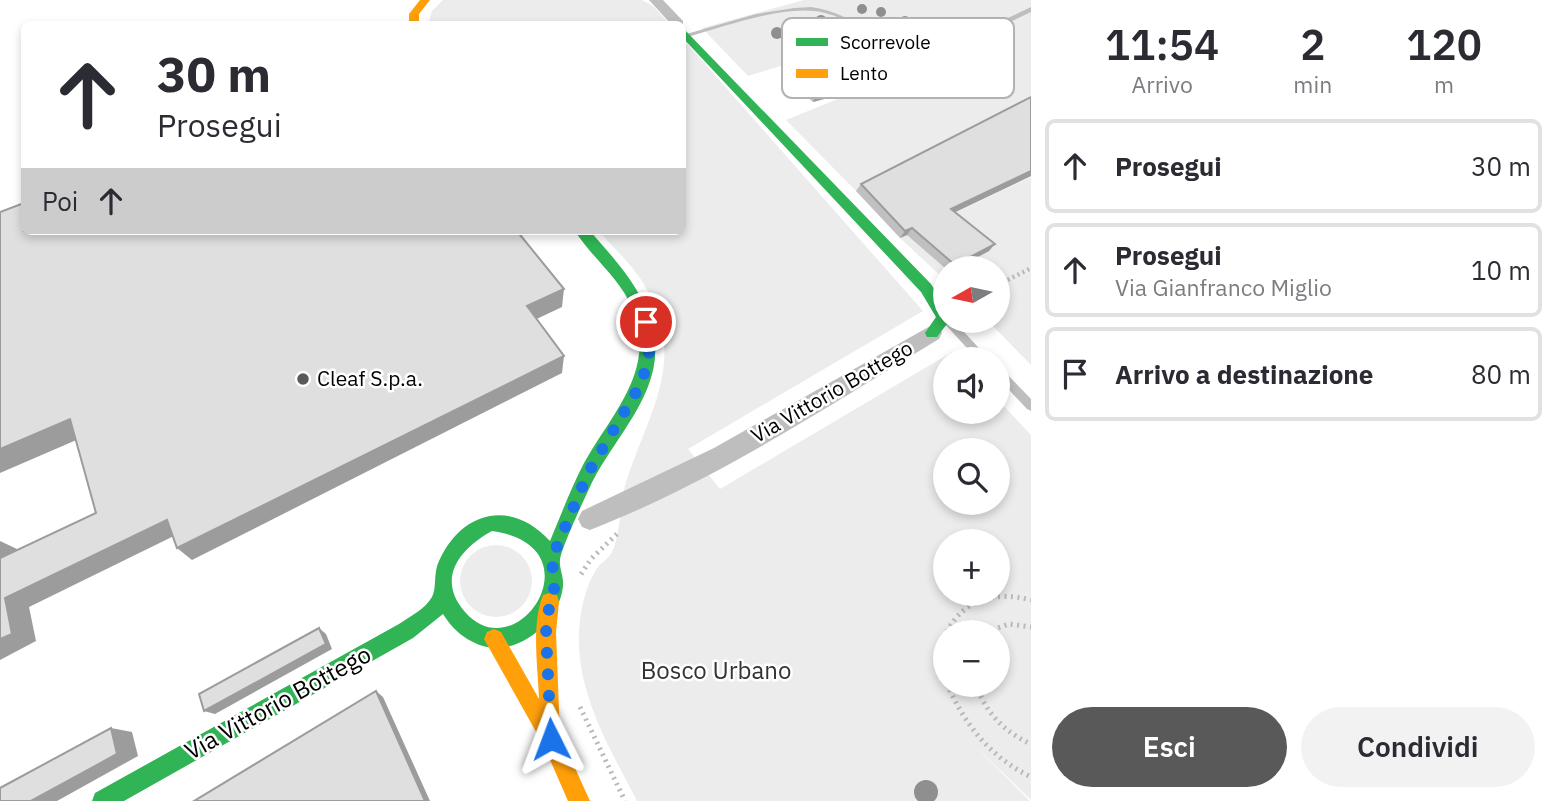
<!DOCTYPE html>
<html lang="it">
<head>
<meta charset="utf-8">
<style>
	:root { --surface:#fff; --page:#f2f2f3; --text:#2b2b33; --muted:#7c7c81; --line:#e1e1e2; --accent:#595959 }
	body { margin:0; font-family:"IBM Plex Sans",sans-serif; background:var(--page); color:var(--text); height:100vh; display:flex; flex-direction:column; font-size:26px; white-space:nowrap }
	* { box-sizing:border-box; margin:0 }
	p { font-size:23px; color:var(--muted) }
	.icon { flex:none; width:38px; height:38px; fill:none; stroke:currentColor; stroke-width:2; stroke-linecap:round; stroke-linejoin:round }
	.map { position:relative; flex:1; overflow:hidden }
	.panel { display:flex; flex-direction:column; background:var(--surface); width:525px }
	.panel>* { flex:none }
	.hud { position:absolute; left:21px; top:21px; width:665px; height:214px; border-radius:10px; box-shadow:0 4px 10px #0003; background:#fff; color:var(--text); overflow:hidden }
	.needle { width:46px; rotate:261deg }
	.controls { position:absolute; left:933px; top:256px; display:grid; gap:14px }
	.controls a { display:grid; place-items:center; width:77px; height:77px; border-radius:50%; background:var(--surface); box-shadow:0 4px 10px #0003; font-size:35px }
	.pin { position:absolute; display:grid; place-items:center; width:60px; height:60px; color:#fff; margin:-30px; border:4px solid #fff; border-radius:50%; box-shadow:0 2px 7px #0007 }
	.me { position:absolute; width:77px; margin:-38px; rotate:357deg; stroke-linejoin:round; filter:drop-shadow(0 0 5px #0008) }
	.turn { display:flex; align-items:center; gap:24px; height:147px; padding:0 21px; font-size:32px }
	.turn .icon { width:91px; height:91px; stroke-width:2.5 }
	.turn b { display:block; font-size:49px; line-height:60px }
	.then { display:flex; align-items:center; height:66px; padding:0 21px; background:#0003; gap:14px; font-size:26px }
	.eta { display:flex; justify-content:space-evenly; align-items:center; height:119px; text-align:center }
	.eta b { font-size:42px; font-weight:600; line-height:49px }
	.cta { display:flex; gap:14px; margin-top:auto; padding:14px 21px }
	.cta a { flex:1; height:80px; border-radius:42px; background:var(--accent); color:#fff; font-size:28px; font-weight:600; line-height:80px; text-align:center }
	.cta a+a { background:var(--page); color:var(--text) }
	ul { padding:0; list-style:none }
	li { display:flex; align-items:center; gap:21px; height:94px; margin:0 14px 10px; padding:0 7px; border:4px solid var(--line); border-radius:10px }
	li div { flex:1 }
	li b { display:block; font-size:26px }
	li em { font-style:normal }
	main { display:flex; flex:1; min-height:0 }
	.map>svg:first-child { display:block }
	.green { fill:#ececec; fill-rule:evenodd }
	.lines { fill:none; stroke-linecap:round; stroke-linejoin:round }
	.path-far1 { stroke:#b9b9b9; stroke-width:4.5; stroke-dasharray:2 3.5; stroke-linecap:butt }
	.path { stroke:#b9b9b9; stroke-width:5; stroke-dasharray:2 4.5; stroke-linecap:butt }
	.lane { fill:#bebebe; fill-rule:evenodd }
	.street { fill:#bebebe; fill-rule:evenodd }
	.fast { fill:#30b455; fill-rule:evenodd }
	.slow { fill:#ff9f0a; fill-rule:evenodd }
	.tree { fill:#8f8f8f }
	.wall { fill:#c0c0c0 }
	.shaded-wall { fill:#9c9c9c }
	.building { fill:#dfdfdf; stroke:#9c9c9c; stroke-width:2 }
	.route { stroke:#1a73e8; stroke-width:12; stroke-dasharray:0 21.6 }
	.poi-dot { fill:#595959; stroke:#fff; stroke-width:2.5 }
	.labels { text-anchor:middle; stroke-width:5; stroke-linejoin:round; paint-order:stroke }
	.poi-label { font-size:21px; fill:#000; stroke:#fff; text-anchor:start }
	.street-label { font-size:21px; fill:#000; stroke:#fff }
	.near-park-label { font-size:24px; fill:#333; stroke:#fff }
	.near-street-label { font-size:24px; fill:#000; stroke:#fff }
	.key { fill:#fff; stroke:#b2b2b2; stroke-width:2 }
	.key-label { font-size:19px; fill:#000 }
</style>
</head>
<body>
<main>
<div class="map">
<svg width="1031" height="801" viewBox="0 0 1031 801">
	<rect width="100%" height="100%" fill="#fff"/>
	<path class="green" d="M443,0H642L653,6L670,24H428L432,11Z
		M804,0H1031V97L856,191L786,120L850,94L810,57L748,76L702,28Z
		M683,39L923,311L688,449L720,489L952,352L959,359H945V411H998V400L1031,435V800L970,741L1030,801H637C611,750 581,702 579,644C578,621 584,586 598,567C602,562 609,558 612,552C621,534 620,499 627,479C650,410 687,359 646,288C635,267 614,249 599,231H682ZM945,450H998V502H945ZM945,541H998V593H945ZM945,632H998V684H945Z
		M1031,177V365L987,320H998V268H945V280L900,238Z
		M460 581a36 36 0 1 1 72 0a36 36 0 1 1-72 0Z"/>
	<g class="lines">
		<path class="path-far1" d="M998,285L1031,268"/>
		<path class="path" d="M581,574L591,559L620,531
			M947,632C964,598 996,591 1031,600
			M986,632L1009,624L1031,627
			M945,636L942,661L945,675
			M947,684C965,725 990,757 1031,777
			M976,684C985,712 1004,732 1031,744
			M580,707L625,801"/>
		<path class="lane" d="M811,7C857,13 891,52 939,51L1029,8L1031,7V12L940,55C888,56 869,24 825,13C786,3 725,27 687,37L683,35L756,14L794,8Z
			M944,317H945V320H953L989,359H977L944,323L942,320Z
			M998,368L1002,369L1031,399V411L1027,409L998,378Z"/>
		<path class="street" d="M649,0H663L683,21V27L682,24H671Z
			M932,325L939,327L942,333L939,339C827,407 713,482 590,530L582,527L578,519L582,511L714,448Z"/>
		<path class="fast" d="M682,27L931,284L945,306V320H950L937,337H927L925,333L936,317L921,292L682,37Z
			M575,231H590C619,264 651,298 655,343C660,398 608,444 588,491C582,504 561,549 560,560C559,568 564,577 563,586C560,618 527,649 494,648C472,646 454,632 443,614L413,638L124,801H92L95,793L399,624C411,616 425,609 432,597C437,588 433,573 439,561C462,510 512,499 550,541C561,515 571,488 584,463C612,413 658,369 632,308C620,278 592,258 575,231ZM492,531C600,546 517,672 465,612C436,579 459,549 492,531Z"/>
		<path class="slow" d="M420,0H430L419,14V24H409V14Z
			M550,593L557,595L559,602L556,632L560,735L590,801H568L544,746L484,639L487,632L494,629L501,632L539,699C538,666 531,626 543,595Z"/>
	</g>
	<g class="tree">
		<circle cx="862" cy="9" r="5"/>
		<circle cx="881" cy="12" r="5"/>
		<circle cx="821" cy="21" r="6"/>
		<circle cx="905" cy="22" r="6"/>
		<circle cx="777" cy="33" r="6"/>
		<circle cx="926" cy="792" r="12"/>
	</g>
	<path class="wall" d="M799,71L835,96L813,102L794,85Z
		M1031,97V176L955,212L989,251L957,268H945L907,235L900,238L856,191L861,184Z"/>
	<path class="shaded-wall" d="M841,81L835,96L813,102L819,88Z
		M1031,171V176L945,217L951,209Z
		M912,228L907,235L900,238L905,231Z
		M995,244L989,251L957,268H953L955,265Z
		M564,289L562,307L526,324L527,306Z
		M564,356L562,373L192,560L177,548Z
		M70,419L88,435L0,473V449Z
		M167,520L182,532L29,607L36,641L0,660V639L5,598Z
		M0,541L17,549L21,570L0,561Z
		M319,628L326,634L332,649L215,714L204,711Z
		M376,691L383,697L430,801H425Z
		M111,728L132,732L138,756L57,801H31Z"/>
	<path class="building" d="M1031,97V171L951,209L995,244L955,265L912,228L905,231L861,184Z
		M24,203V231H517L564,289L527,306L564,356L177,548L167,520L5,598L12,634L0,639V558L96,513L70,419L0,449V212Z
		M319,628L326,644L204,711L199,694Z
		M376,691L425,801H194Z
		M111,728L117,754L31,801H0V788Z"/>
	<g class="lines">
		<path class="route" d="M551,739L546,632L550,601L554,589L552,558L588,473L642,382L649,353L646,322"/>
	</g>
	<circle class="poi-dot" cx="303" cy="379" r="7"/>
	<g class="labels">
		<g class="poi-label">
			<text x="317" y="386">Cleaf S.p.a.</text>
		</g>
		<g class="street-label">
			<text transform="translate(832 392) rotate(-30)" y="7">Via Vittorio Bottego</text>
		</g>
		<g class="near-park-label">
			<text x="716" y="679">Bosco Urbano</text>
		</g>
		<g class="near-street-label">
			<text transform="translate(278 703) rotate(-29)" y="8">Via Vittorio Bottego</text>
		</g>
	</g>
	<rect x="782" y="18" width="232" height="80" rx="10" class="key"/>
	<rect x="796" y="38" width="32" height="8" fill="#30b455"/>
	<rect x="796" y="69" width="32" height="9" fill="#ff9f0a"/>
	<g class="key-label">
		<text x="840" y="49">Scorrevole</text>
		<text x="840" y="80">Lento</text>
	</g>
</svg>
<div class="controls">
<a><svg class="needle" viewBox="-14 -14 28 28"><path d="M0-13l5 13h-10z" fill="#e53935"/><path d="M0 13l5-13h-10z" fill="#7c7c81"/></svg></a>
<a><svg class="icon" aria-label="sound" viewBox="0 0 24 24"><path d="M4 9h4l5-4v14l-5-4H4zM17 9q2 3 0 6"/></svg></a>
<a><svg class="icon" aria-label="search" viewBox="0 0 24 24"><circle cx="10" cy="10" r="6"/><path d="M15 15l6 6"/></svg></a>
<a>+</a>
<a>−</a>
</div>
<div class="pin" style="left:646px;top:322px;background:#d93025"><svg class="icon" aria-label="arrive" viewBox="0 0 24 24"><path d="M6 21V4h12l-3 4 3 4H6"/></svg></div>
<svg class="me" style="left:551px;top:739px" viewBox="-20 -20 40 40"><path d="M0-17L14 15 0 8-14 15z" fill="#1a73e8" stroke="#fff" stroke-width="4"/></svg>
<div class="hud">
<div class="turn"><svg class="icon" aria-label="ahead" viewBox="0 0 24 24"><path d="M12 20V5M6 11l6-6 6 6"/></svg><div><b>30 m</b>Prosegui</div></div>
<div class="then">Poi<svg class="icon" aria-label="ahead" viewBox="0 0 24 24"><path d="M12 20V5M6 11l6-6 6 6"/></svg></div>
</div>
</div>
<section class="panel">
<div class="eta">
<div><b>11:54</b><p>Arrivo</p></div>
<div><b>2</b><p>min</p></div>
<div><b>120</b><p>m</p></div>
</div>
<ul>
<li><svg class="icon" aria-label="ahead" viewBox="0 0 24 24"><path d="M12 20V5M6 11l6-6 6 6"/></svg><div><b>Prosegui</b></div><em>30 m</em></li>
<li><svg class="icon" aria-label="ahead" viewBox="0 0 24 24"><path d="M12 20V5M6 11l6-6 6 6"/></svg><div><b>Prosegui</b><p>Via Gianfranco Miglio</p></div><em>10 m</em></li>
<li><svg class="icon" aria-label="arrive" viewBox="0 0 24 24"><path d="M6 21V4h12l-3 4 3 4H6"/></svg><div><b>Arrivo a destinazione</b></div><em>80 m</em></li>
</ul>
<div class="cta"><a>Esci</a><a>Condividi</a></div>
</section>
</main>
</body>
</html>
